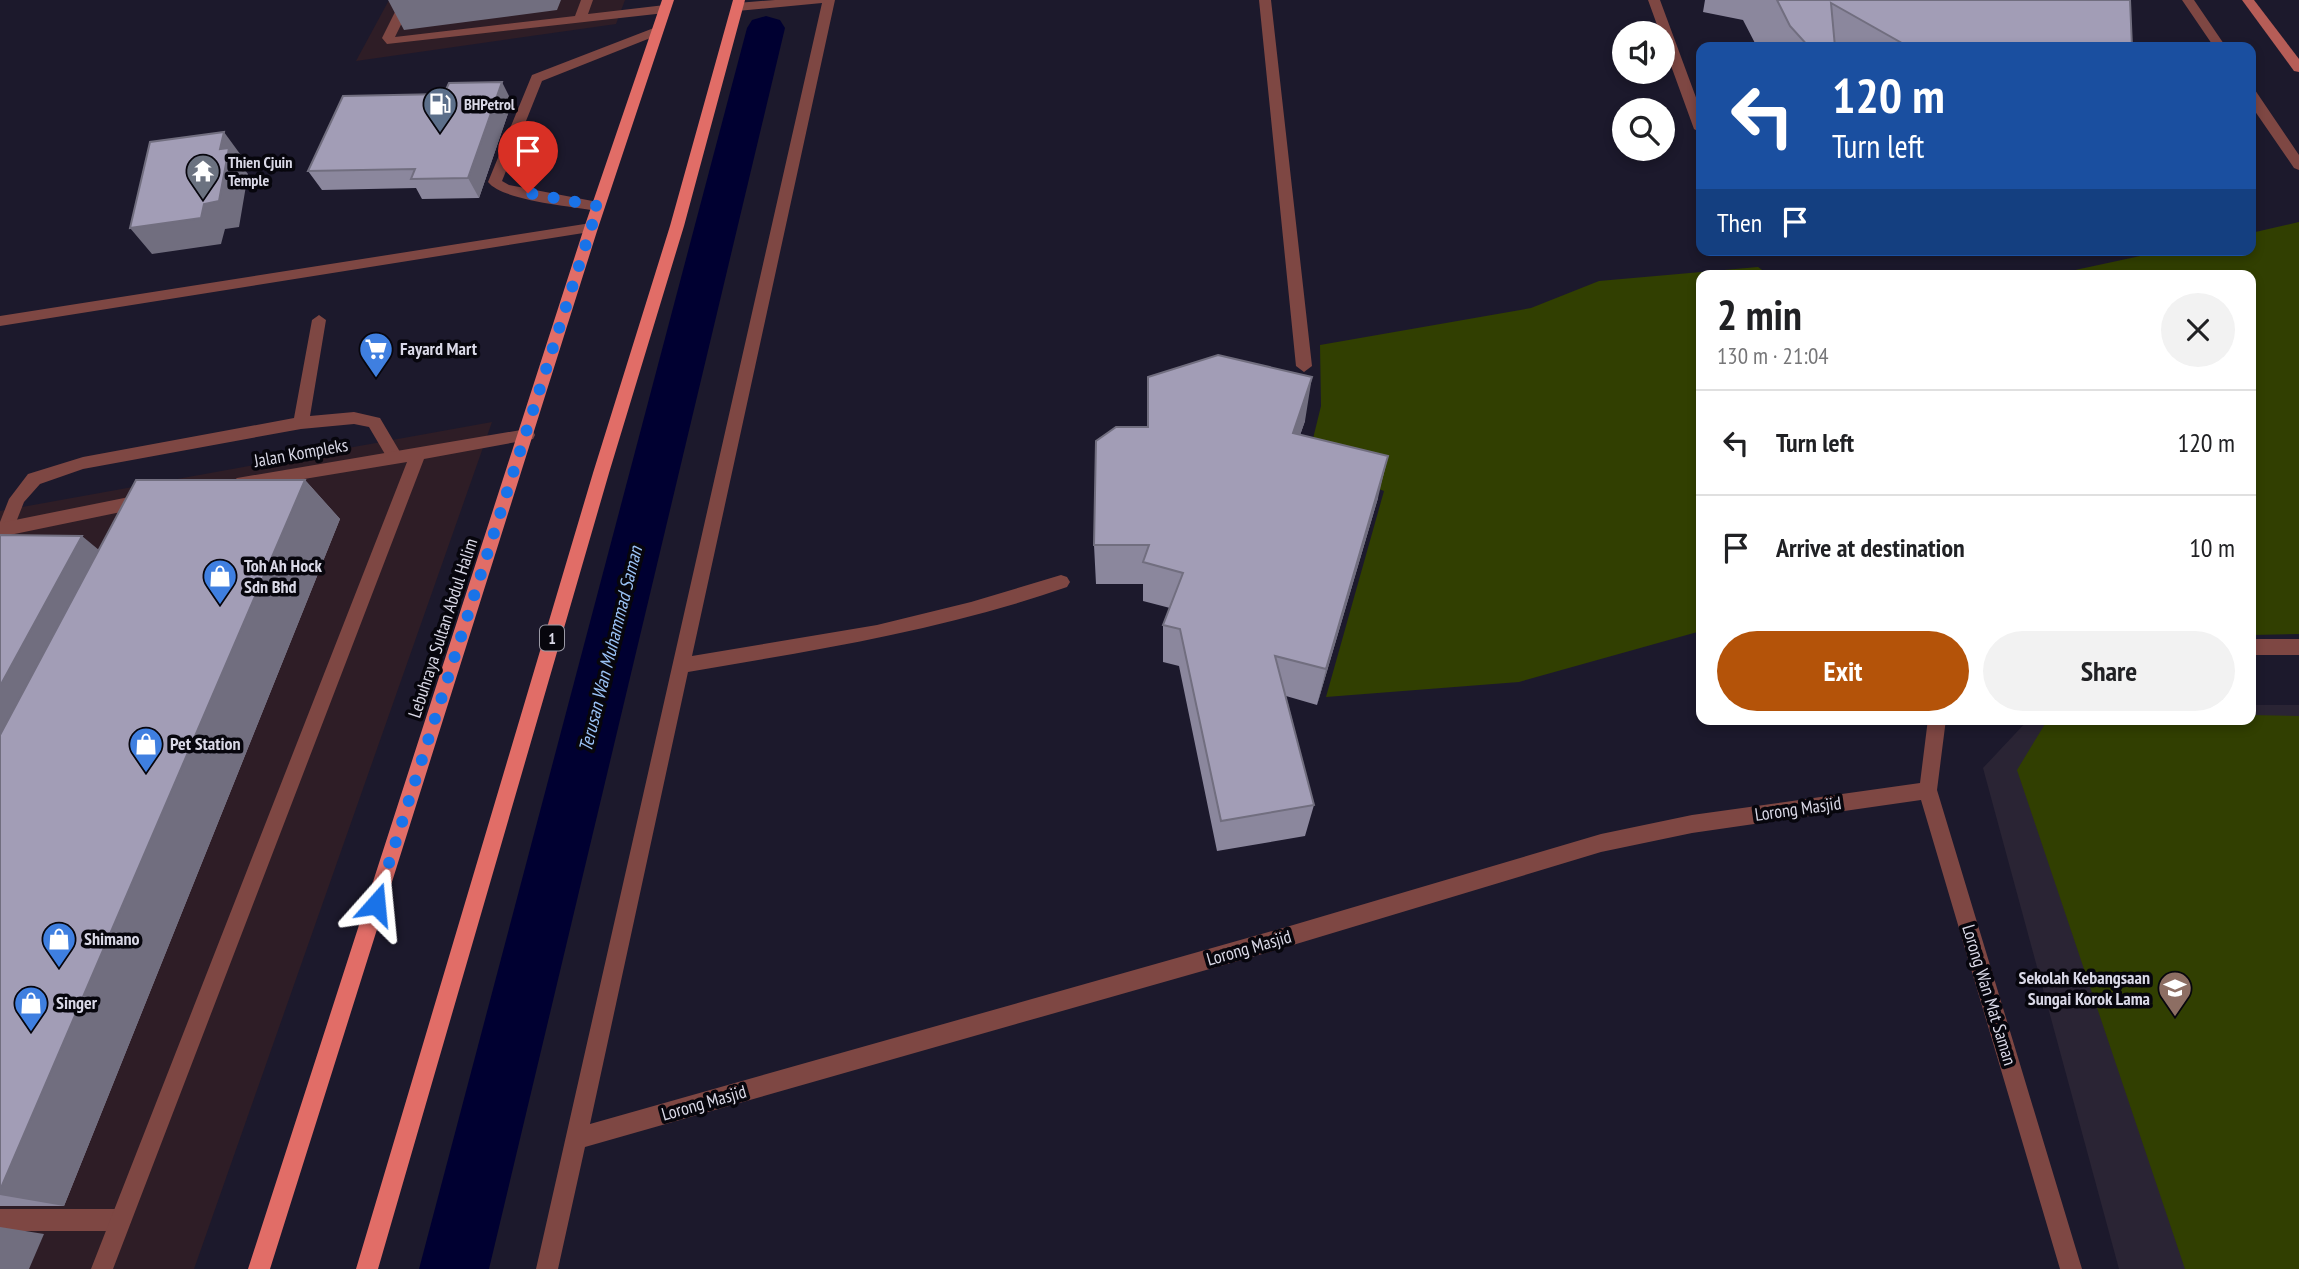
<!DOCTYPE html>
<html lang="en">
<head>
<meta charset="utf-8">
<style>
	:root { --surface:#fff; --page:#f2f2f2; --text:#202124; --muted:#757577; --line:#e0e0e0; --accent:#b45309 }
	body { margin:0; font-family:"PT Sans Narrow",sans-serif; background:var(--page); color:var(--text); height:100vh; display:flex; flex-direction:column; font-size:26px; white-space:nowrap }
	* { box-sizing:border-box; margin:0 }
	p { font-size:23px; color:var(--muted) }
	.icon { flex:none; width:38px; height:38px; fill:none; stroke:currentColor; stroke-width:2; stroke-linecap:round; stroke-linejoin:round }
	.map { position:relative; flex:1; overflow:hidden }
	.side { position:absolute; left:1696px; top:270px; width:560px; height:455px; display:flex; flex-direction:column; background:var(--surface); border-radius:14px; box-shadow:0 4px 10px #0003 }
	.side>* { flex:none }
	.hud { position:absolute; left:1696px; top:42px; width:560px; height:214px; border-radius:14px; box-shadow:0 4px 10px #0003; background:#1a4fa0; color:#fff; overflow:hidden }
	.buttons { position:absolute; left:1612px; top:21px; display:grid; gap:14px }
	.buttons a { display:grid; place-items:center; width:63px; height:63px; border-radius:50%; background:var(--surface); box-shadow:0 4px 10px #0003; font-size:35px }
	.pin { position:absolute; display:grid; place-items:center; width:60px; height:60px; color:#fff; margin:-72px -30px; border-radius:50% 50% 50% 0; rotate:-45deg; box-shadow:0 0 7px #0007 }
	.pin .icon { rotate:45deg }
	.me { position:absolute; width:77px; margin:-38px; rotate:18deg; stroke-linejoin:round; filter:drop-shadow(0 0 5px #0008) }
	.turn { display:flex; align-items:center; gap:24px; height:147px; padding:0 21px; font-size:32px }
	.turn .icon { width:91px; height:91px; stroke-width:2.5 }
	.turn b { display:block; font-size:49px; line-height:60px }
	.then { display:flex; align-items:center; height:66px; padding:0 21px; background:#0003; gap:14px; font-size:26px }
	.round { display:grid; place-items:center; flex:none; width:74px; height:74px; border-radius:37px; background:var(--page) }
	.headline { display:flex; align-items:center; justify-content:space-between; height:119px; padding:0 21px }
	h1 { font-size:42px; font-weight:800; line-height:52px }
	.primary-button { display:flex; gap:14px; margin-top:auto; padding:14px 21px }
	.primary-button a { flex:1; height:80px; border-radius:42px; background:var(--accent); color:#fff; font-size:28px; font-weight:800; line-height:80px; text-align:center }
	.primary-button a+a { background:var(--page); color:var(--text) }
	ul { padding:0; list-style:none }
	li { display:flex; align-items:center; gap:21px; height:105px; padding:0 21px; border-top:2px solid var(--line) }
	li div { flex:1 }
	li b { display:block; font-size:26px }
	li em { font-style:normal }
	.map>svg:first-child { display:block }
	.commercial { fill:#2e1d26 }
	.education { fill:#2a2434 }
	.green { fill:#313f01 }
	.lines { fill:none; stroke-linecap:round; stroke-linejoin:round }
	.canal { fill:#000031; fill-rule:evenodd }
	.service { fill:#7e4743; fill-rule:evenodd }
	.minor { fill:#7e4743; fill-rule:evenodd }
	.secondary { fill:#b65d57; fill-rule:evenodd }
	.primary { fill:#e16d67; fill-rule:evenodd }
	.wall { fill:#8b879d }
	.shaded-wall { fill:#716e7f }
	.building { fill:#a29db6; stroke:#716e7f; stroke-width:2 }
	.route { stroke:#1a73e8; stroke-width:12; stroke-dasharray:0 21.6 }
	.labels { text-anchor:middle; stroke-width:7; stroke-linejoin:round; paint-order:stroke }
	.far-poi-label { font-size:16px; font-weight:bold; fill:#dad9e7; stroke:#07060d; text-anchor:start }
	.shield { fill:#07060d; stroke:#9b9aa6; stroke-width:2 }
	.shield-label { font-size:16px; font-weight:bold; fill:#dad9e7 }
	.poi-label { font-size:18px; font-weight:bold; fill:#dad9e7; stroke:#07060d; text-anchor:start }
	.street-label { font-size:18px; fill:#dad9e7; stroke:#07060d }
	.water-label { font-size:19px; font-style:italic; fill:#9ac2f5; stroke:#07060d }
</style>
</head>
<body>
<div class="map">
<svg width="2299" height="1269" viewBox="0 0 2299 1269">
	<rect width="100%" height="100%" fill="#1c192c"/>
	<path class="commercial" d="M389,0H625L616,24L356,61Z
		M492,422L194,1269H0V511Z"/>
	<path class="education" d="M2251,705H2299V1269H2119L1983,768L2029,719H2250Z"/>
	<path class="green" d="M2299,222V634L2251,635L2250,275H2052L2168,250H2250L2251,233Z
		M1758,267L1769,275H1701V631L1519,682L1326,697L1384,491L1307,463L1321,406L1320,345L1531,308L1599,281Z
		M2251,715L2299,716V1269H2185L2017,770L2048,719H2250Z"/>
	<g class="lines">
		<path class="canal" d="M766,16L780,20L785,28L489,1269H419L747,28L752,20Z"/>
		<path class="service" d="M401,0H413L395,37L575,16L581,0H593L588,14L665,5L671,9L665,13L387,44L382,38Z
			M2182,0H2194L2226,47H2214Z
			M659,26L663,27V33L542,81L502,181L509,185L603,203V209L598,211C572,206 503,201 488,182L532,75Z
			M2250,89L2255,90L2299,155V170L2294,168L2250,104Z
			M591,223L598,228L596,231L0,326V316Z
			M319,315L326,320L310,416L354,412L380,418L403,457L401,461H389L369,427L354,424L301,429L83,469L40,484L24,502L11,535H0V522L9,499L28,474L83,457L294,418L312,320Z
			M0,1209H120L128,1212L131,1220L128,1228L120,1231H0Z"/>
		<path class="minor" d="M775,0H835L692,656L877,625L971,602L1061,575L1067,577L1070,582L1067,587C944,630 816,650 688,672L590,1124L1283,928L1601,834L1692,815L1920,783L1928,719H1946L1937,790L2082,1269H2060L1921,800L1692,833L1601,852L1283,948L585,1147L558,1269H536L822,3L737,11L731,7L737,3Z
			M1259,0H1271L1312,366L1304,372L1296,366Z
			M1648,0H1660L1701,111V133L1694,129L1662,41V33H1660Z
			M527,429L533,431L535,435L533,439L424,459L113,1269H91L407,462L237,490L229,484L237,478Z
			M144,494L150,496L152,501L150,506L0,537V523Z
			M2250,639H2299V655H2250Z"/>
		<path class="secondary" d="M2242,0H2254L2299,59V72L2294,71Z"/>
		<path class="primary" d="M662,0H674L598,228L270,1269H248L584,228Z
			M733,0H745L684,226L609,473L378,1269H356L593,473L670,226Z"/>
	</g>
	<path class="wall" d="M1705,0H2130L2132,47H1757L1743,20L1703,12Z
		M512,102L479,198L422,199L416,188L322,190L308,171Z
		M1305,421L1300,435L1378,498L1317,705L1286,696L1314,805L1305,836L1217,851L1179,666L1163,662V625L1170,608L1143,601V584H1096L1094,545L1148,427Z
		M305,480L340,519L64,1206H0V535L99,550Z"/>
	<path class="shaded-wall" d="M388,0H561L557,10L404,30Z
		M502,82L512,102L479,198L468,178Z
		M224,132L243,158L241,165L248,174L239,227L225,229L221,244L152,254L130,228L220,149Z
		M1312,377L1305,421L1286,475L1293,433Z
		M1388,456L1378,498L1317,705L1326,669Z
		M305,480L340,519L64,1206L0,1195V1190Z
		M82,536L128,574L0,825V686Z
		M0,1227L44,1234L29,1269H0Z"/>
	<path class="building" d="M1777,0H2130L2132,47H1909L1831,3L1835,47H1809L1790,26Z
		M502,82L468,178L411,179L415,169L308,171L343,96L444,94L449,83Z
		M224,132L220,149L229,148L219,201L204,204L201,218L130,228L150,142Z
		M1218,355L1312,377L1293,433L1388,456L1326,669L1275,656L1314,805L1221,821L1180,629L1163,625L1183,573L1143,562L1149,545H1094L1096,441L1116,427H1148V377Z
		M136,480H305L0,1190V735Z
		M0,535L82,536L0,686Z"/>
	<g class="lines">
		<path class="route" d="M376,904L598,206L528,193"/>
	</g>
	<defs>
		<g id="fuel-pin" transform="scale(1.75)"><path d="M0 17L-7.5 6A9.5 9.5 0 1 1 7.5 6Z" fill="#5c6f8a" stroke="#07060d"/><path d="M-5.5-6h7V0h2V4h1.3V-2.5L3-4.5l.8-.8L6-3V5H2.5V1h-1V6h-7ZM-4.2-4.7v3.2H.2V-4.7Z" fill="#fff"/></g>
		<g id="temple-pin" transform="scale(1.75)"><path d="M0 17L-7.5 6A9.5 9.5 0 1 1 7.5 6Z" fill="#6b7280" stroke="#07060d"/><path d="M0-6L5-2H3V0L6.5 2.5H4V6H1.5V3h-3V6H-4V2.5H-6.5L-3 0V-2H-5Z" fill="#fff"/></g>
		<g id="supermarket-pin" transform="scale(1.75)"><path d="M0 17L-7.5 6A9.5 9.5 0 1 1 7.5 6Z" fill="#3f7fe0" stroke="#07060d"/><path d="M-6-5.5h2.5l.6 2H6L4.5 2H-2.5L-4.4-4H-6ZM-1.5 3.2a1.3 1.3 0 1 0 .1 0ZM3 3.2a1.3 1.3 0 1 0 .1 0Z" fill="#fff"/></g>
		<g id="shop-pin" transform="scale(1.75)"><path d="M0 17L-7.5 6A9.5 9.5 0 1 1 7.5 6Z" fill="#3f7fe0" stroke="#07060d"/><path d="M-5-2.5h2.3a2.7 3.5 0 0 1 5.4 0H5L5.5 6h-11ZM-1.5-2.5h3a1.5 2.3 0 0 0-3 0Z" fill="#fff"/></g>
		<g id="school-pin" transform="scale(1.75)"><path d="M0 17L-7.5 6A9.5 9.5 0 1 1 7.5 6Z" fill="#8d6e63" stroke="#07060d"/><path d="M0-5L7-2L0 1L-7-2ZM-4 1L0 2.5L4 1V4Q0 6-4 4Z" fill="#fff"/></g>
	</defs>
	<g fill-rule="evenodd">
		<use href="#fuel-pin" x="440" y="104"/>
		<use href="#temple-pin" x="203" y="171"/>
		<use href="#supermarket-pin" x="376" y="349"/>
		<use href="#shop-pin" x="220" y="576"/>
		<use href="#shop-pin" x="146" y="744"/>
		<use href="#shop-pin" x="59" y="939"/>
		<use href="#school-pin" x="2175" y="988"/>
		<use href="#shop-pin" x="31" y="1003"/>
	</g>
	<g class="labels">
		<g class="far-poi-label">
			<text x="464" y="110">BHPetrol</text>
			<text x="228" y="168">Thien Cjuin<tspan x="228" dy="18">Temple</tspan></text>
		</g>
		<rect class="shield" x="540" y="625.5" width="24" height="25" rx="5"/>
		<g class="shield-label">
			<text x="552" y="644">1</text>
		</g>
		<g class="poi-label">
			<text x="400" y="355">Fayard Mart</text>
			<text x="244" y="572">Toh Ah Hock<tspan x="244" dy="21">Sdn Bhd</tspan></text>
			<text x="170" y="750">Pet Station</text>
			<text x="84" y="945">Shimano</text>
			<text x="2150" y="984" text-anchor="end">Sekolah Kebangsaan<tspan x="2150" dy="21">Sungai Korok Lama</tspan></text>
			<text x="56" y="1009">Singer</text>
		</g>
		<g class="street-label">
			<text transform="translate(301 453) rotate(-10)" y="6">Jalan Kompleks</text>
			<text transform="translate(443 628) rotate(-72)" y="6">Lebuhraya Sultan Abdul Halim</text>
			<text transform="translate(1798 809) rotate(-8)" y="6">Lorong Masjid</text>
			<text transform="translate(1249 948) rotate(-16)" y="6">Lorong Masjid</text>
			<text transform="translate(1989 995) rotate(73)" y="6">Lorong Wan Mat Saman</text>
			<text transform="translate(704 1103) rotate(-16)" y="6">Lorong Masjid</text>
		</g>
		<g class="water-label">
			<text transform="translate(610 649) rotate(-76)" y="7">Terusan Wan Muhammad Saman</text>
		</g>
	</g>
</svg>
<div class="buttons">
<a><svg class="icon" aria-label="sound" viewBox="0 0 24 24"><path d="M4 9h4l5-4v14l-5-4H4zM17 9q2 3 0 6"/></svg></a>
<a><svg class="icon" aria-label="search" viewBox="0 0 24 24"><circle cx="10" cy="10" r="6"/><path d="M15 15l6 6"/></svg></a>
</div>
<div class="pin" style="left:528px;top:193px;background:#d93025"><svg class="icon" aria-label="arrive" viewBox="0 0 24 24"><path d="M6 21V4h12l-3 4 3 4H6"/></svg></div>
<svg class="me" style="left:376px;top:904px" viewBox="-20 -20 40 40"><path d="M0-17L14 15 0 8-14 15z" fill="#1a73e8" stroke="#fff" stroke-width="4"/></svg>
<div class="hud">
<div class="turn"><svg class="icon" aria-label="left" viewBox="0 0 24 24"><path d="M17 20v-9H6M10 6l-5 5 5 5"/></svg><div><b>120 m</b>Turn left</div></div>
<div class="then">Then<svg class="icon" aria-label="arrive" viewBox="0 0 24 24"><path d="M6 21V4h12l-3 4 3 4H6"/></svg></div>
</div>
<section class="side">
<div class="headline"><div><h1>2 min</h1><p>130 m · 21:04</p></div><a class="round"><svg class="icon" aria-label="close" viewBox="0 0 24 24"><path d="M6 6l12 12M18 6L6 18"/></svg></a></div>
<ul>
<li><svg class="icon" aria-label="left" viewBox="0 0 24 24"><path d="M17 20v-9H6M10 6l-5 5 5 5"/></svg><div><b>Turn left</b></div><em>120 m</em></li>
<li><svg class="icon" aria-label="arrive" viewBox="0 0 24 24"><path d="M6 21V4h12l-3 4 3 4H6"/></svg><div><b>Arrive at destination</b></div><em>10 m</em></li>
</ul>
<div class="primary-button"><a>Exit</a><a>Share</a></div>
</section>
</div>
</body>
</html>
